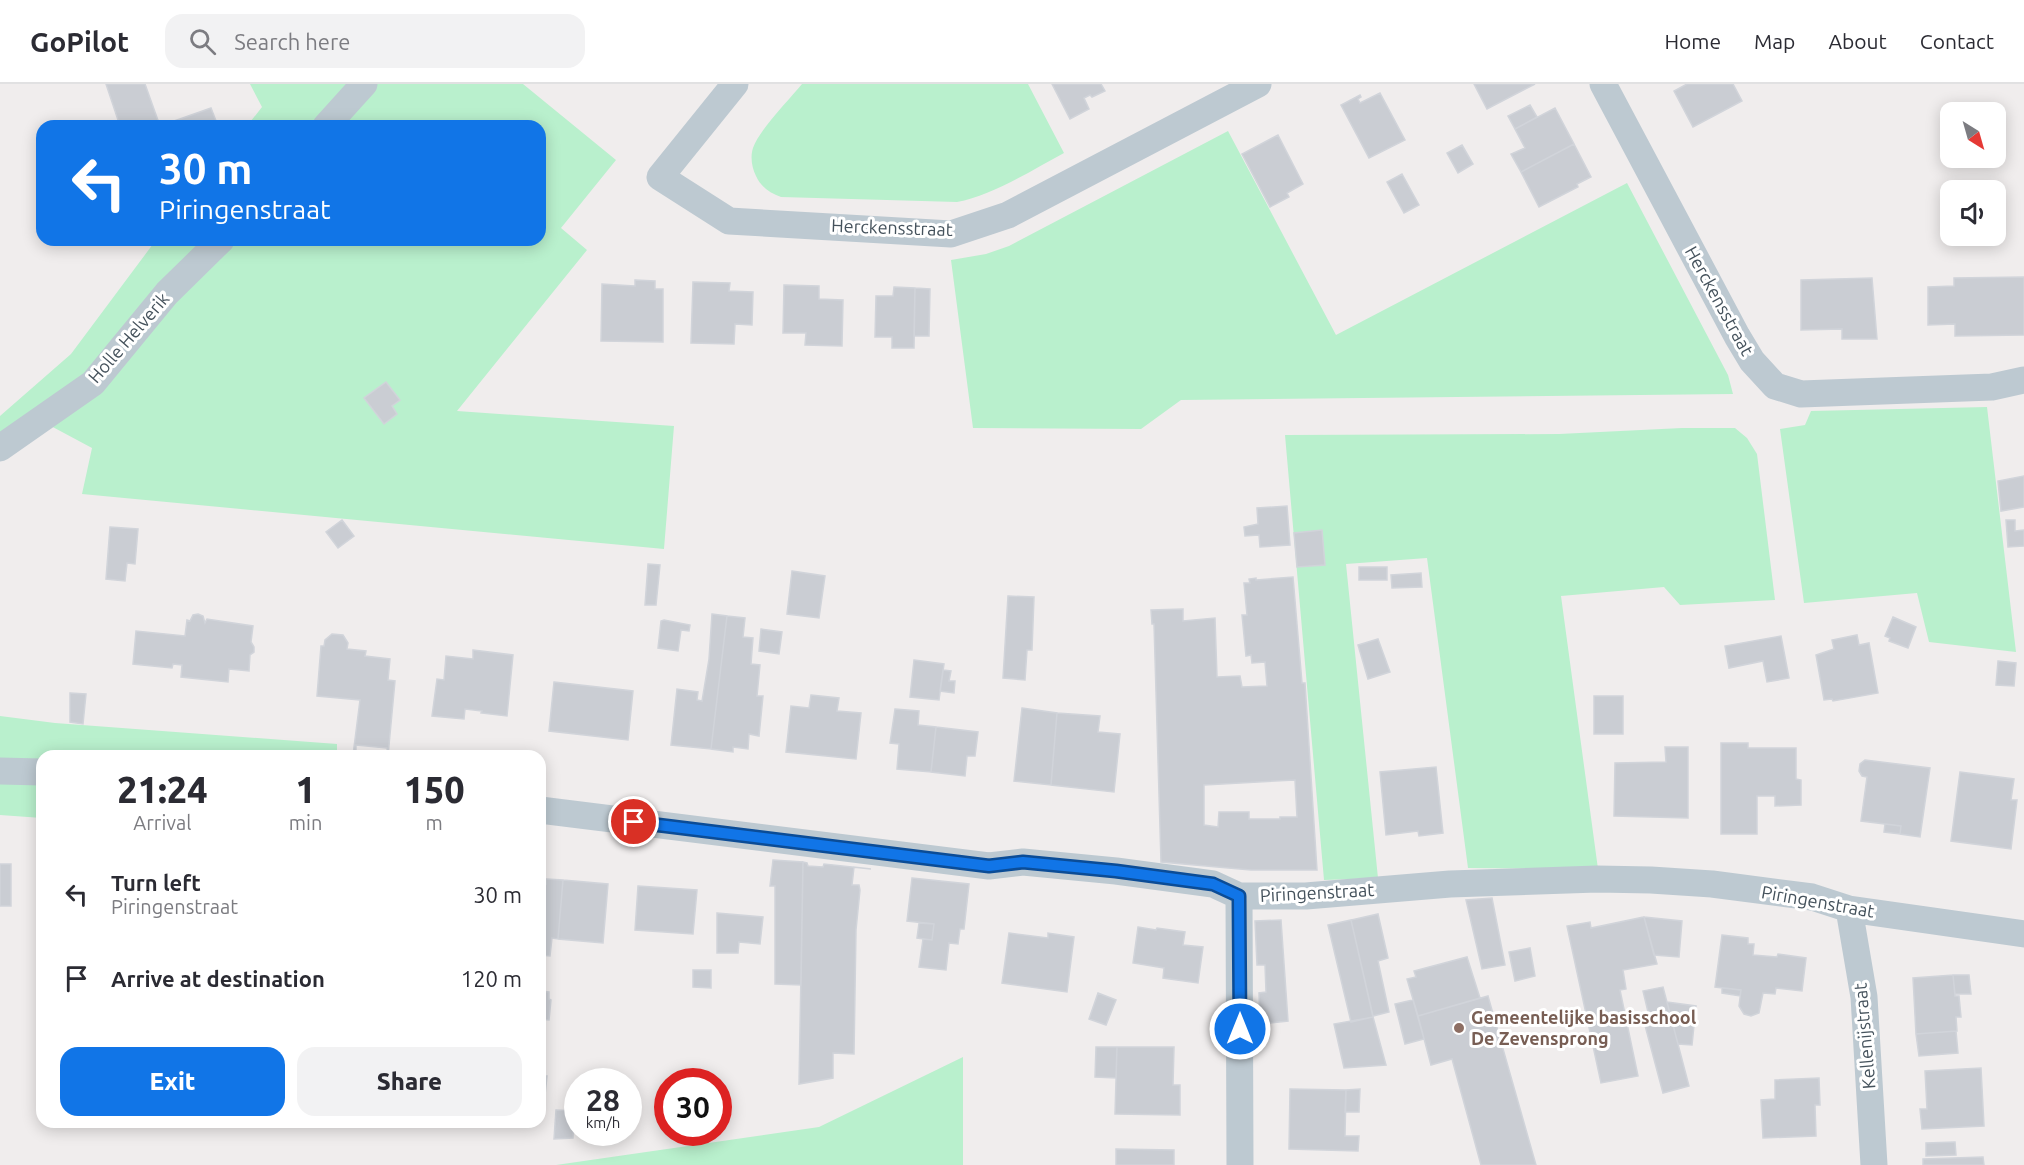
<!DOCTYPE html>
<html lang="en">
<head>
<meta charset="utf-8">
<style>
	:root { --surface:#fff; --page:#f2f2f3; --text:#2b2b33; --muted:#7c7c81; --line:#e1e1e2; --accent:#1175e7 }
	body { margin:0; font-family:Ubuntu,sans-serif; background:var(--page); color:var(--text); height:100vh; display:flex; flex-direction:column; font-size:22px; white-space:nowrap }
	* { box-sizing:border-box; margin:0 }
	p { font-size:20px; color:var(--muted) }
	.icon { flex:none; width:33px; height:33px; fill:none; stroke:currentColor; stroke-width:2; stroke-linecap:round; stroke-linejoin:round }
	.map { position:relative; flex:1; overflow:hidden }
	.details { position:absolute; left:36px; top:666px; width:510px; height:378px; display:flex; flex-direction:column; background:var(--surface); border-radius:18px; box-shadow:0 3px 15px #0003 }
	.details>* { flex:none }
	.banner { position:absolute; left:36px; top:36px; width:510px; height:126px; border-radius:18px; box-shadow:0 3px 15px #0003; background:#1175e7; color:#fff; overflow:hidden }
	.needle { width:39px; rotate:143deg }
	.tools { position:absolute; left:1940px; top:18px; display:grid; gap:12px }
	.tools a { display:grid; place-items:center; width:66px; height:66px; border-radius:12px; background:var(--surface); box-shadow:0 3px 15px #0003; font-size:30px }
	.speed { position:absolute; left:564px; top:984px; display:flex; gap:12px; font-size:30px; font-weight:700; text-align:center }
	.speed>* { display:grid; place-content:center; width:78px; height:78px; border-radius:50%; background:var(--surface); box-shadow:0 3px 15px #0003; line-height:1 }
	.speed small { font-size:15px; font-weight:400 }
	.speed .limit { border:9px solid #d22; background:#fff; color:#111 }
	.pin { position:absolute; display:grid; place-items:center; width:51px; height:51px; color:#fff; margin:-26px; border:3px solid #fff; border-radius:50%; box-shadow:0 2px 6px #0007 }
	.me { position:absolute; width:66px; margin:-33px; rotate:0deg; stroke-linejoin:round; filter:drop-shadow(0 0 4px #0008) }
	.turn { display:flex; align-items:center; gap:21px; height:126px; padding:0 24px; font-size:27px }
	.turn .icon { width:78px; height:78px; stroke-width:2.5 }
	.turn b { display:block; font-size:42px; line-height:51px }
	.eta { display:flex; justify-content:space-evenly; align-items:center; height:102px; text-align:center }
	.eta b { font-size:36px; font-weight:800; line-height:42px }
	.action { display:flex; gap:12px; margin-top:auto; padding:12px 24px }
	.action a { flex:1; height:69px; border-radius:18px; background:var(--accent); color:#fff; font-size:24px; font-weight:800; line-height:69px; text-align:center }
	.action a+a { background:var(--page); color:var(--text) }
	ul { padding:0; list-style:none }
	li { display:flex; align-items:center; gap:18px; height:84px; padding:0 24px }
	li div { flex:1 }
	li b { display:block; font-size:22px }
	li em { font-style:normal }
	header { display:flex; align-items:center; gap:36px; box-sizing:border-box; height:84px; padding:0 30px; background:var(--surface); border-bottom:2px solid var(--line) }
	header strong { font-size:28px }
	nav { display:flex; gap:33px; margin-inline-start:auto; font-size:21px }
	.search { width:420px; height:54px; background:var(--page); display:flex; align-items:center; gap:15px; box-sizing:border-box; padding:0 21px; border-radius:18px; color:var(--muted); font-size:22px }
	.map>svg:first-child { display:block }
	.green { fill:#b9f0cd }
	.building { fill:#cacdd3; stroke:#d1d4da; stroke-width:1.5; fill-rule:evenodd }
	.lines { fill:none; stroke-linecap:round; stroke-linejoin:round }
	.street { stroke:#bdc9d1; stroke-width:27 }
	.route-casing { stroke:#0b4c96; stroke-width:15 }
	.route { stroke:#1175e7; stroke-width:10 }
	.education-dot { fill:#8d6e63; stroke:#fff; stroke-width:2 }
	.labels { text-anchor:middle; stroke-width:6; stroke-linejoin:round; paint-order:stroke }
	.street-label { font-size:18px; fill:#45525c; stroke:#fff }
	.education-label { font-size:18px; font-weight:bold; fill:#785e54; stroke:#fff; text-anchor:start }
</style>
</head>
<body>
<header>
<strong>GoPilot</strong>
<div class="search"><svg class="icon" aria-label="search" viewBox="0 0 24 24"><circle cx="10" cy="10" r="6"/><path d="M15 15l6 6"/></svg>Search here</div>
<nav><a>Home</a><a>Map</a><a>About</a><a>Contact</a></nav>
</header>
<div class="map">
<svg width="2024" height="1081" viewBox="0 0 2024 1081">
	<rect width="100%" height="100%" fill="#f0eded"/>
	<path class="green" d="M250,0H523L616,76L561,144L587,166L457,327L674,342L664,465L82,410L92,364L49,341L0,350V332L71,270L156,156H540V42H247L262,23Z
		M802,0H1028L1064,69C1032,86 992,112 957,118L781,113C770,109 761,103 756,92C752,84 750,73 753,64C759,46 789,16 802,0Z
		M1228,47L1336,251L1627,99L1728,291L1733,310L1181,316L1141,345L973,344L951,176L986,170L1009,162Z
		M1987,323L2016,568L1929,558L1917,509L1804,519L1780,345L1805,341L1811,327Z
		M1682,344H1735L1747,354L1757,370L1775,516L1680,521L1664,503L1561,512L1598,785L1468,784L1427,474L1346,480L1378,794L1324,796L1285,351L1559,350Z
		M0,632L55,639L337,660V672H197L147,667L146,672H42V734L0,731Z
		M963,973V1081H556L819,1043Z"/>
	<path class="building" d="M106,0H145L160,42L211,24L218,42H120Z
		M1052,0H1101L1105,7L1092,13L1090,11L1084,14L1089,25L1070,35Z
		M1474,0H1535L1487,25Z
		M1687,0H1733L1742,17L1693,43L1674,7Z
		M1380,9L1405,56L1369,74L1341,21L1360,11L1361,13L1358,15L1360,19Z
		M1530,21L1537,33L1515,45L1508,32Z
		M1555,24L1574,60L1521,88L1511,70L1525,64L1515,45Z
		M1278,51L1303,100L1287,109L1289,113L1270,123L1242,70Z
		M1574,60L1591,93L1577,100L1578,103L1539,123L1521,88Z
		M1462,61L1473,80L1458,89L1447,69Z
		M1402,90L1419,121L1404,129L1387,98Z
		M2024,193V251L1955,252V240L1928,241V203L1954,202V194Z
		M1872,194L1877,255H1842V245L1801,246V196Z
		M635,196L655,197V205H663V258L601,257L602,200L635,202Z
		M693,198L730,199L729,207L753,208L752,241L735,240L734,260L691,259Z
		M784,201L819,202V215L843,216L842,262L805,261L806,249H783Z
		M894,203L915,204L914,264H892V253H875L876,212H893Z
		M915,204L930,205L929,252H914Z
		M386,298L400,316L392,322L397,330L384,340L364,314Z
		M2024,392V423L2001,427L1998,397Z
		M1287,422L1290,461L1260,463L1259,451L1245,452L1244,443L1258,440L1257,424Z
		M342,436L354,452L338,464L326,448Z
		M2006,436H2015V447L2024,446V462L2008,463Z
		M110,443L138,445L135,480L127,479L125,497L106,495Z
		M1322,446L1325,481L1297,483L1294,449Z
		M648,480L660,481L656,521H645Z
		M1359,483H1387V496H1359Z
		M792,487L825,492L819,534L787,530Z
		M1421,489L1422,503L1392,504L1391,491Z
		M1293,493L1302,599H1305L1317,786H1251L1161,778L1154,540H1152L1151,526L1183,525V537L1215,534L1217,593L1240,592L1242,603L1267,602L1265,578L1252,579L1251,571L1246,572L1242,531H1247L1244,499H1250L1249,495L1256,494V496ZM1295,696L1297,733H1280V735H1249V728H1219L1218,743L1204,741V701Z
		M1008,512L1034,513L1032,566H1027L1025,596L1003,594Z
		M198,530L203,532L205,539L207,535L253,542L251,558L254,563V568L250,571L249,587L229,585L228,598L181,593L182,581L173,580L172,584L133,580L136,547L185,552L187,536L190,537L193,531Z
		M712,530L727,532L711,665L671,661L677,605L698,608L697,616L702,617L709,575Z
		M727,532L745,534L743,553L753,554L751,580L760,581L757,612H763L759,652L749,650L748,665L733,663V668L711,665Z
		M1893,533L1916,543L1908,564L1889,557L1890,554L1885,552Z
		M664,536L690,541L689,547L681,546L678,567L658,564L661,537Z
		M761,545L782,548L779,570L759,567Z
		M332,550L343,551L348,559L347,565L366,567L365,572L390,575L388,596L395,597L388,672L387,664L356,661V671H353L360,616L317,612L321,562H324L325,556Z
		M1857,551L1859,561L1869,559L1878,609L1833,617L1832,615L1824,616L1816,571L1834,565L1832,556Z
		M1781,552L1789,594L1767,598L1763,577L1729,584L1725,562Z
		M1378,555L1390,588L1368,595L1358,561Z
		M473,566L513,571L507,632L481,629L482,627L465,625L464,635L432,632L437,595L444,596L446,572L473,575Z
		M914,576L944,580L939,616L910,613Z
		M1998,577L2016,579L2014,602L1996,601Z
		M943,586L951,587L949,597H955L954,609L940,607Z
		M554,598L633,607L628,656L549,647Z
		M70,609L86,610L83,640L70,638Z
		M811,611L839,614L837,627L861,629L856,675L786,668L791,622L809,624Z
		M1594,612H1623V650H1594Z
		M1022,624L1057,629L1051,701L1014,697Z
		M895,625L919,627L918,641L936,643L931,688L897,685L899,660L890,659Z
		M1057,629L1100,632L1098,648L1120,650L1114,708L1051,701Z
		M936,643L978,648L975,672H967L965,692L931,688Z
		M1721,659H1748V664H1796V695L1801,696V721L1775,722V712H1757V750H1721Z
		M1665,663H1688V734L1614,732L1615,679L1666,678Z
		M1865,676L1930,684L1920,753L1900,750L1901,742L1861,737L1867,693L1862,692L1859,687L1860,680Z
		M1436,683L1443,749L1419,752L1418,747L1386,751L1380,688Z
		M1960,688L2014,695L2011,716H2017L2011,765L1951,757Z
		M1885,740L1901,742L1900,750L1884,748Z
		M773,776L803,778L801,901L775,900V802H770Z
		M803,778L807,779L808,782L823,783L824,780L871,785L854,783L852,801H859L860,806L856,846L854,970L833,969V994L799,1000Z
		M0,780H11V822H0Z
		M912,794L969,800L964,845H960L958,860L949,859L946,886L919,883L923,855L932,856L934,840L907,837Z
		M546,795L563,796L558,855L552,854L550,872L540,871V799L546,800Z
		M563,796L608,800L603,859L558,855Z
		M638,802L697,806L693,850L635,846Z
		M1492,814L1505,881L1482,885L1466,816Z
		M717,829L763,833L760,860L739,858L738,869H717Z
		M1378,830L1388,874L1378,877L1389,928L1373,932L1351,836Z
		M1644,833L1657,880L1623,886L1626,905L1620,906L1638,992L1601,999L1567,842L1590,838L1591,844Z
		M1644,833L1682,837L1679,873L1654,871Z
		M1281,836L1288,937L1260,940L1259,909L1266,908L1265,881H1257L1255,837Z
		M1351,836L1373,933L1351,938L1328,841Z
		M919,839L934,840L932,856L917,854Z
		M1138,843L1156,846L1157,844L1185,848L1183,861L1203,863L1198,899L1163,894L1164,884L1133,879Z
		M1009,849L1048,854V849L1074,853L1067,908L1002,899Z
		M1722,851L1748,854V860H1754L1753,871L1777,873L1778,870L1806,874L1802,907L1776,904L1775,910L1763,909L1759,929L1751,932L1744,930L1739,922L1741,906L1715,903Z
		M1530,864L1535,892L1515,897L1509,868Z
		M1467,873L1480,914L1418,932L1407,895L1416,893L1414,887Z
		M693,886H711V904L693,903Z
		M1953,891H1969L1971,910H1955Z
		M1953,891L1955,912H1959L1961,933H1956L1957,947L1916,950L1913,894Z
		M1663,903L1689,1002L1663,1009L1643,934L1649,932L1643,907Z
		M1722,904L1741,906L1740,912L1722,909Z
		M540,907L549,908V915L551,916L549,936L540,935Z
		M1098,909L1116,916L1106,941L1089,935Z
		M1488,912L1536,1081H1481L1452,975L1431,981L1418,932Z
		M1413,916L1424,955L1405,960L1395,920Z
		M1667,918L1696,922L1692,961L1678,960Z
		M1373,933L1386,981L1344,984L1334,940Z
		M1956,947L1958,969L1919,972L1916,950Z
		M1096,963H1117L1116,994L1095,993Z
		M1117,963H1174L1173,1001H1180V1031L1115,1030Z
		M1981,984L1984,1042L1922,1045L1920,1025H1927L1925,987Z
		M540,992H547L545,1011H540Z
		M1819,994L1820,1021H1815L1816,1052L1763,1054L1761,1016L1775,1015V996Z
		M1290,1005L1346,1006L1345,1052H1359L1358,1067L1289,1065Z
		M1360,1005L1359,1028H1345L1346,1006Z
		M556,1026L574,1027L573,1054L554,1055Z
		M1955,1058L1956,1071L1926,1072V1059Z
		M1116,1065L1174,1066V1081H1116Z
		M1983,1073L1984,1081H1923V1075Z"/>
	<g class="lines">
		<path class="street" d="M735,0L660,93L729,137L951,150L1008,131L1258,0
			M1603,0L1737,252L1752,277L1775,302L1801,310L1992,303L2024,296
			M326,42L364,0
			M0,364L93,299L167,209L221,156
			M0,687L42,688
			M540,726L989,782L1023,778L1116,787L1213,800L1239,812H1306L1450,800L1597,795L1651,796L1712,800L1812,813L1849,825L2024,850
			M1239,812L1240,1081
			M1849,825L1864,913L1874,1081"/>
	</g>
	<g class="lines">
		<g class="route-casing">
			<path id="route" d="M634,738L989,782L1023,778L1116,787L1213,800L1239,812L1240,945"/>
		</g>
		<use href="#route" class="route"/>
	</g>
	<circle class="education-dot" cx="1459" cy="944" r="6"/>
	<g class="labels">
		<g class="street-label">
			<text transform="translate(892 144) rotate(2)" y="6">Herckensstraat</text>
			<text transform="translate(1719 217) rotate(61)" y="6">Herckensstraat</text>
			<text transform="translate(129 254) rotate(-49)" y="6">Holle Helverik</text>
			<text transform="translate(1317 809) rotate(-3)" y="6">Piringenstraat</text>
			<text transform="translate(1818 818) rotate(10)" y="6">Piringenstraat</text>
			<text transform="translate(1865 952) rotate(-95)" y="6">Kellenijstraat</text>
		</g>
		<g class="education-label">
			<text x="1471" y="940">Gemeentelijke basisschool<tspan x="1471" dy="21">De Zevensprong</tspan></text>
		</g>
	</g>
</svg>
<div class="tools">
<a><svg class="needle" viewBox="-14 -14 28 28"><path d="M0-13l5 13h-10z" fill="#e53935"/><path d="M0 13l5-13h-10z" fill="#7c7c81"/></svg></a>
<a><svg class="icon" aria-label="sound" viewBox="0 0 24 24"><path d="M4 9h4l5-4v14l-5-4H4zM17 9q2 3 0 6"/></svg></a>
</div>
<div class="speed"><div>28<small>km/h</small></div><div class="limit">30</div></div>
<div class="pin" style="left:634px;top:738px;background:#d93025"><svg class="icon" aria-label="arrive" viewBox="0 0 24 24"><path d="M6 21V4h12l-3 4 3 4H6"/></svg></div>
<svg class="me" style="left:1240px;top:945px" viewBox="-20 -20 40 40"><circle r="17" fill="#1175e7" stroke="#fff" stroke-width="3"/><path d="M0-11L8 9 0 5-8 9z" fill="#fff"/></svg>
<div class="banner">
<div class="turn"><svg class="icon" aria-label="left" viewBox="0 0 24 24"><path d="M17 20v-9H6M10 6l-5 5 5 5"/></svg><div><b>30 m</b>Piringenstraat</div></div>
</div>
<section class="details">
<div class="eta">
<div><b>21:24</b><p>Arrival</p></div>
<div><b>1</b><p>min</p></div>
<div><b>150</b><p>m</p></div>
</div>
<ul>
<li><svg class="icon" aria-label="left" viewBox="0 0 24 24"><path d="M17 20v-9H6M10 6l-5 5 5 5"/></svg><div><b>Turn left</b><p>Piringenstraat</p></div><em>30 m</em></li>
<li><svg class="icon" aria-label="arrive" viewBox="0 0 24 24"><path d="M6 21V4h12l-3 4 3 4H6"/></svg><div><b>Arrive at destination</b></div><em>120 m</em></li>
</ul>
<div class="action"><a>Exit</a><a>Share</a></div>
</section>
</div>
</body>
</html>
